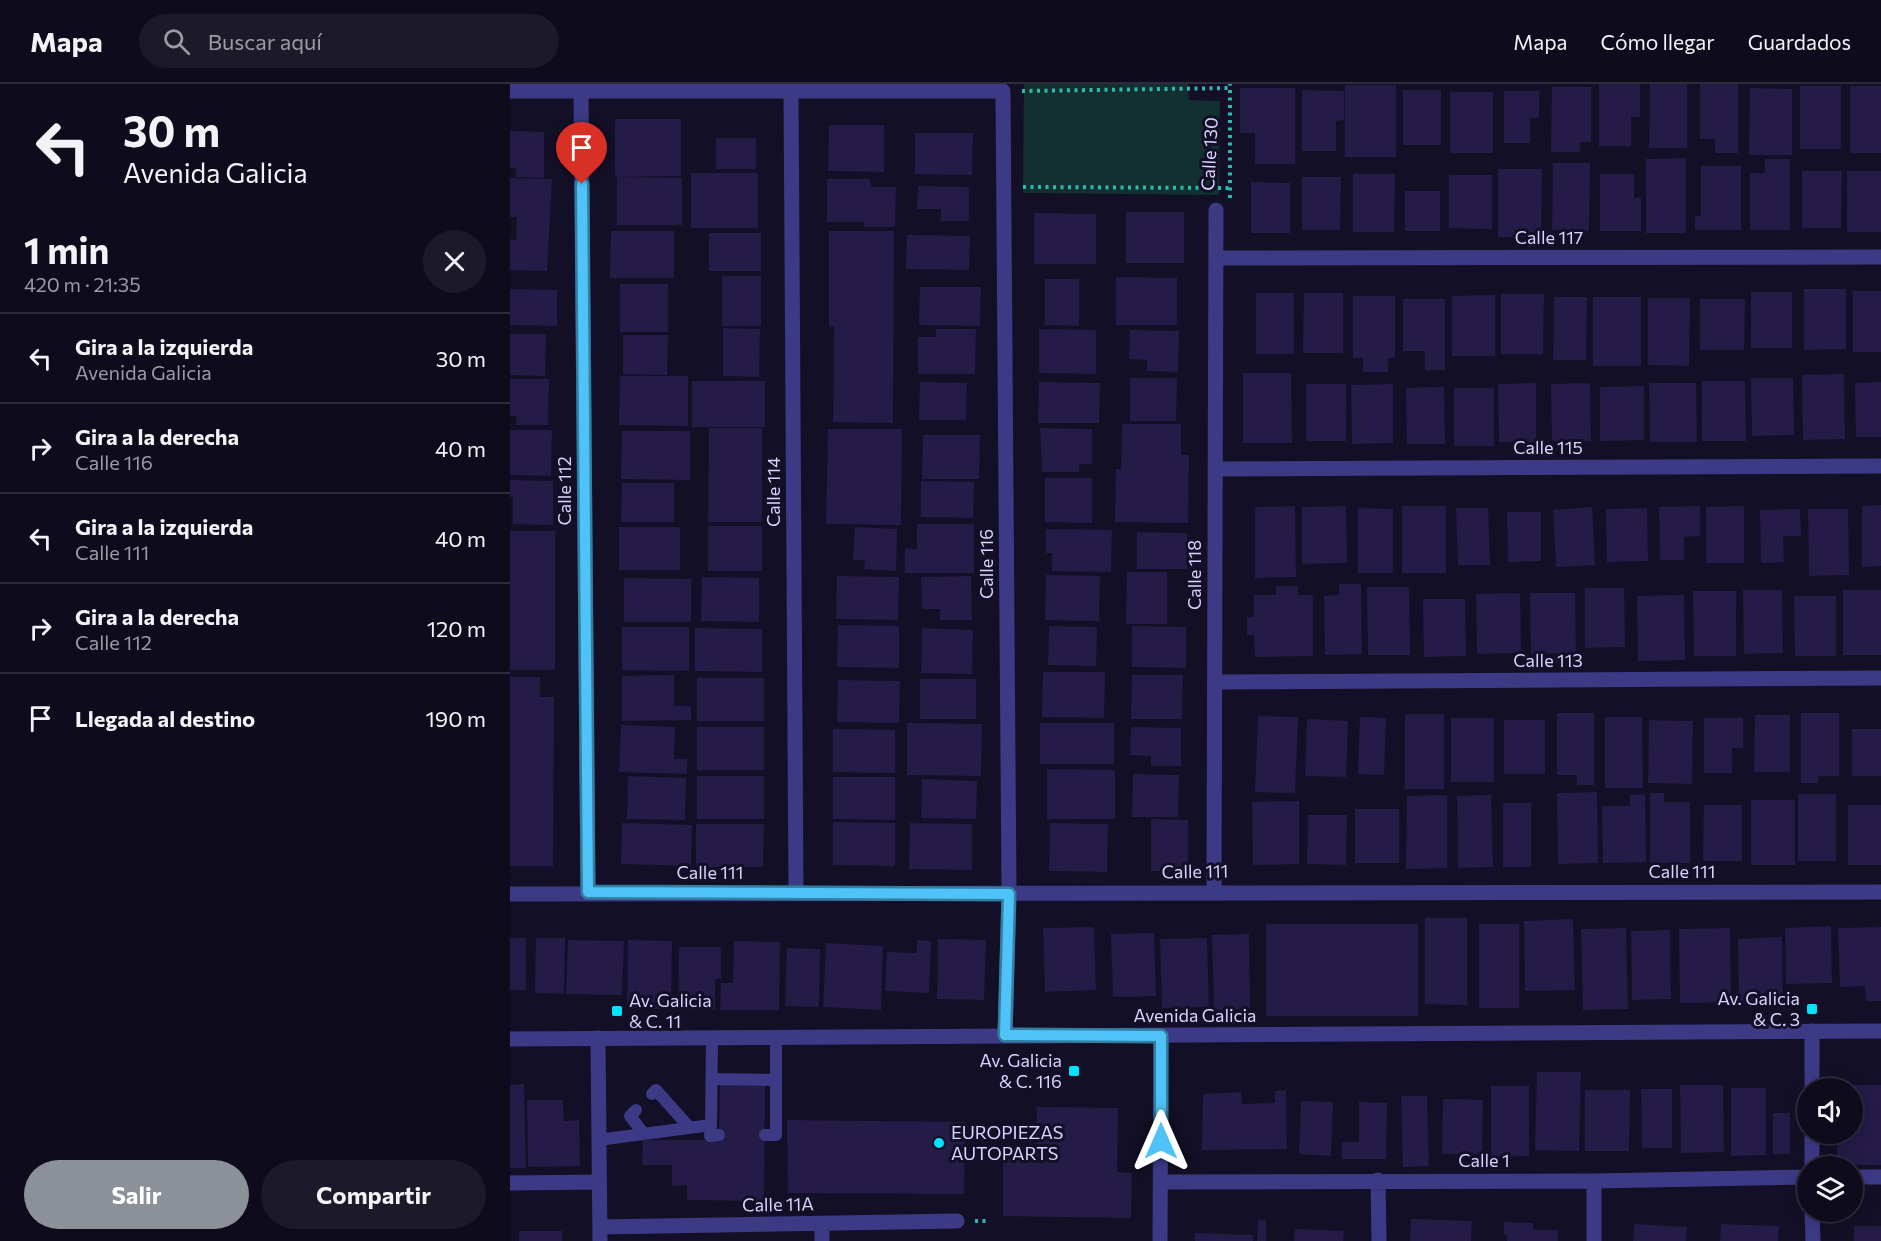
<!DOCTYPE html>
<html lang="es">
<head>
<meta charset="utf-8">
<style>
	:root { --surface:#0e0b1c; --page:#1c1929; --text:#f1f3f6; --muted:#9b9ba3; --line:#2e2b3b; --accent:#8c9099 }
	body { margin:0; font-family:Commissioner,sans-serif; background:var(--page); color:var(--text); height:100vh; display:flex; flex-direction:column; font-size:22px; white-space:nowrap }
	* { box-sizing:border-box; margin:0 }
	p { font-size:20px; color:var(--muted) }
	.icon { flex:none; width:33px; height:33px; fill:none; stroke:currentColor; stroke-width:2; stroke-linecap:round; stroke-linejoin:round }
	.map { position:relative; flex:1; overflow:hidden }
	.sheet { display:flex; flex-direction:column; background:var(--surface); width:510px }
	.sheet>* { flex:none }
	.banner { background:#0e0b1c; color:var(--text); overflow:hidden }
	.fabs { position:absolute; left:1287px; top:994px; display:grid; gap:12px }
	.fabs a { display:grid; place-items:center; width:66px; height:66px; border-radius:50%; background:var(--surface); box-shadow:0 3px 15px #0003,0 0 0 2px var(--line); font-size:30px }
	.pin { position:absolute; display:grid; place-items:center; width:51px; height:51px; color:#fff; margin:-62px -26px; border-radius:50% 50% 50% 0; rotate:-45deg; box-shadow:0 0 6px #0007 }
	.pin .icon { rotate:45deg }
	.me { position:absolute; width:66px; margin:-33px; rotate:0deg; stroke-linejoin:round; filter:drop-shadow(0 0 4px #0008) }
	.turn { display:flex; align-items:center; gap:21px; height:126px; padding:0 24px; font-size:27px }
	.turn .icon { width:78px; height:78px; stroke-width:2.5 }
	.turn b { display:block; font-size:42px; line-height:51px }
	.round { display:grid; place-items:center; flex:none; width:63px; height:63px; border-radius:32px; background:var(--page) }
	.overview { display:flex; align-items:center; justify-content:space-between; height:102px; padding:0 24px }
	h1 { font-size:36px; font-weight:700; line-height:45px }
	.primary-button { display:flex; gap:12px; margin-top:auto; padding:12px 24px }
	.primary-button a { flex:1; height:69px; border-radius:36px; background:var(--accent); color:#fff; font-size:24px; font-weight:700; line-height:69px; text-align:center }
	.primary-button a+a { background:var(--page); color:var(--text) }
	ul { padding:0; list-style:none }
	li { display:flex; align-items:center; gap:18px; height:90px; padding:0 24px; border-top:2px solid var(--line) }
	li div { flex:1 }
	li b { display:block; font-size:22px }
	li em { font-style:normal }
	header { display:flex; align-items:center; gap:36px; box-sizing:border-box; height:84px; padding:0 30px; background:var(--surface); border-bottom:2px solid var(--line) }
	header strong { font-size:28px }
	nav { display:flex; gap:33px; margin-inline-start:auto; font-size:21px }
	.search { width:420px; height:54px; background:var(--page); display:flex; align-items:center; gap:15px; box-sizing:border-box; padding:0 21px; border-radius:33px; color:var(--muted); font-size:22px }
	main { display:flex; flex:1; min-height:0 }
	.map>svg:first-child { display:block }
	.green { fill:#12302f }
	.building { fill:#241b47 }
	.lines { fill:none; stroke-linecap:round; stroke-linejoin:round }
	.path { stroke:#2fb8b0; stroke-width:4; stroke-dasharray:3 4.5; stroke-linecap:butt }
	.service { stroke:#3d3a85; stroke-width:12 }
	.minor { stroke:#3d3a85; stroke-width:15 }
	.tertiary { stroke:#3d3a85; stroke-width:15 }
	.route-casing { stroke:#337fa1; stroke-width:15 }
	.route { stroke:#4fc3f7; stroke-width:10 }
	.poi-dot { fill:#00e5ff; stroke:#130f26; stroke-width:2 }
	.labels { text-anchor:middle; stroke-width:6; stroke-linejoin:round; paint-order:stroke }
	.street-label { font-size:18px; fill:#d9d4ff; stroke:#130f26 }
	.poi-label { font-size:18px; fill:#d9d4ff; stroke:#130f26; text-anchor:end }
</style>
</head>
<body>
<header>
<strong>Mapa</strong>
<div class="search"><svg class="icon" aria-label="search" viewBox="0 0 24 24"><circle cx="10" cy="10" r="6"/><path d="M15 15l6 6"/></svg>Buscar aquí</div>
<nav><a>Mapa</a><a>Cómo llegar</a><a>Guardados</a></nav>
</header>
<main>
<section class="sheet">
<div class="banner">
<div class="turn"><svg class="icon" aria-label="left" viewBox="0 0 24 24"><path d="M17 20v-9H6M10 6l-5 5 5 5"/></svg><div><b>30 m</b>Avenida Galicia</div></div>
</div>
<div class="overview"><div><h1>1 min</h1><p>420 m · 21:35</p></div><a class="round"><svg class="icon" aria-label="close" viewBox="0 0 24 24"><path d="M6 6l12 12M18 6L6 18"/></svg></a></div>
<ul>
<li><svg class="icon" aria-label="left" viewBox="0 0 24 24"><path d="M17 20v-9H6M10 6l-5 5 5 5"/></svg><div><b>Gira a la izquierda</b><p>Avenida Galicia</p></div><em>30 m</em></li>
<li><svg class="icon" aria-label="right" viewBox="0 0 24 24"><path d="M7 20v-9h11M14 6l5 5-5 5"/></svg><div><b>Gira a la derecha</b><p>Calle 116</p></div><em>40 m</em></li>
<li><svg class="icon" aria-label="left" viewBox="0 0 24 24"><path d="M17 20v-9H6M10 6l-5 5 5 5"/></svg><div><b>Gira a la izquierda</b><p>Calle 111</p></div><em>40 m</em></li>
<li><svg class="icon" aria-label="right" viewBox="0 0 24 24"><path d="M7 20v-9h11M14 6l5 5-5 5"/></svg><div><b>Gira a la derecha</b><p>Calle 112</p></div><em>120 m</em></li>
<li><svg class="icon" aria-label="arrive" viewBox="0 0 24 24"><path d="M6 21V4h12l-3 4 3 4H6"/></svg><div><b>Llegada al destino</b></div><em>190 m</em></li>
</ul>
<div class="primary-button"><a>Salir</a><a>Compartir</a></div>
</section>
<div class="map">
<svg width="1371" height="1157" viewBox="0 0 1371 1157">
	<rect width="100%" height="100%" fill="#130f26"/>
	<path class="green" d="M514,0H678L679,16L710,17L709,111L513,109Z"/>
	<path class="building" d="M1089,0H1130V33H1121V62H1089Z
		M1140,0H1177V64H1139Z
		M1190,0H1228V69H1205V55H1190Z
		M835,1H886V73H835Z
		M1290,2H1331V65H1290Z
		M1340,2H1371V69H1340Z
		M1042,3H1081V58H1070V68H1041Z
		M730,4H785V80H745V49H730Z
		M1240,4L1282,5V71H1239Z
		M792,6L834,7V36L826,37V67H792Z
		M893,6H931V61H893Z
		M994,7H1029V34H1020V59H994Z
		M940,8H983V69H940Z
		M105,35H171V92L105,93Z
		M319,41H374V88L318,87Z
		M0,47L34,48V94L6,93V84H0Z
		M405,49H463L462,91L405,90Z
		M206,54H246V85H206Z
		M1176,74V149H1136V75Z
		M1255,75H1280V146H1240V89H1255Z
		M1043,79H1080L1079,147L1042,146Z
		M1191,82H1231V146H1185V132H1191Z
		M988,85H1032L1031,153H988Z
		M1292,87H1332L1331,144H1292Z
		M1337,87H1371V148H1337Z
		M181,89H248V144H181Z
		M843,90H885L884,148H843Z
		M1090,90H1124V114L1131,113V147H1090Z
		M939,91H982V145L939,144Z
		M107,93L172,94V141H107Z
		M792,93H831L830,146H792Z
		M0,94L42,95L37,187L0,186V155L6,156L7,133H0Z
		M317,95H360L361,103H386L385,143H354V138H317Z
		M741,98L780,99V149H741Z
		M408,102L459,103V137H431V125H407Z
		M895,107H930V147H895Z
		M616,128H674V179H616Z
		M524,129L586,130V180H524Z
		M101,147H164V194H100Z
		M319,147H384L383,339L323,338L324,243L319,242Z
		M199,149H251V187H199Z
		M397,151L460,152L459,186L396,185Z
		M212,192H251V242H212Z
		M606,193L667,194V241H606Z
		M535,195H569V242L535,241Z
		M110,200H158V248H110Z
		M410,203H471L470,242L409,241Z
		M0,205L47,206V242L0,241Z
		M1294,205H1336V265L1294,266Z
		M1343,207H1371V268H1343Z
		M1241,208H1282V264H1241Z
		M746,209H784V270H746Z
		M794,209H833V269H793Z
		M991,210H1034L1033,270H991Z
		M985,211V272H942V212Z
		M843,212H885V274H878V288H853V274H843Z
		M1044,213H1077L1076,276H1043Z
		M1083,213H1131V282H1083Z
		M1138,214H1180L1179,282L1138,281Z
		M893,215H935V286H915V267H893Z
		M1190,215H1235L1234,266H1190Z
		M213,244L250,245L249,293L213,292Z
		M426,245H466L465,290H408V253H426Z
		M529,245L586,246V290L529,289Z
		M620,246L669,247L668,288L637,287V276L619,275Z
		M0,250H36L35,292L0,291Z
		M113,251H158L157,291L113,290Z
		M733,289H781L782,359H733Z
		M1334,290L1335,355L1293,356L1292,291Z
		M110,292H178V342L109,341Z
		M620,294H667L666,337H620Z
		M1241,294H1283L1284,351L1242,352Z
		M0,295H39L38,341H6L7,332H0Z
		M182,297H255V343H182Z
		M1192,297H1235L1236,357H1192Z
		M410,298L457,299L456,336H409Z
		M529,298L590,299L589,339H528Z
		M1371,298V353H1346L1345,299Z
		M1026,299V358H989L988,300Z
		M1080,299L1081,357H1042L1041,300Z
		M1139,299H1186L1187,358H1140Z
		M796,300H836V357H796Z
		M883,300V359L842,360L841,301Z
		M1134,302V356L1090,357V303Z
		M934,303L935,360H897L896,304Z
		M944,304H984V362H944Z
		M612,340H671V371H679L678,439L605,438L606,385H611Z
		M199,344H252V438H198Z
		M530,344L582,345V380H569V388H532Z
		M318,345H392L391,441L316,440Z
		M0,346H42L41,392L0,391Z
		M112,347H180V396L111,395Z
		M413,351H470L469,395H412Z
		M535,394H582V439L535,438Z
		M0,396L43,397V441L3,440V413H0Z
		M411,397L464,398L463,434L411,433Z
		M112,399H164V438H111Z
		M1371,421V482L1352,483V422Z
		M785,422L786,493L745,494V423Z
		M836,422L837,479L792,480V423Z
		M892,422H936V489H892Z
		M1190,422V452L1174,453V476H1150L1149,423Z
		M1234,422V479H1196V423Z
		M1082,423L1085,481L1046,483L1043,426Z
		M848,424L883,425V489H848Z
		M946,424H978L980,481H948Z
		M1137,424L1138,477L1097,478L1096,425Z
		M1290,425L1291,452H1273L1274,478L1251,479L1250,426Z
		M1298,425H1338L1339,491L1299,492Z
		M997,428H1031V477L998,478Z
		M407,440H464V489H395V464L407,465Z
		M198,442H252V487H198Z
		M109,443H170V486H109Z
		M345,443L387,445L386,487L354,485L355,476H343Z
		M536,445L602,446L601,488L542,487V469H536Z
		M0,447H45V586H0Z
		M627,448L677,449V485H627Z
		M617,488H657V540H616Z
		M536,491L590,492L589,537L535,536Z
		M327,492L389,493L388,536L326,535Z
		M461,492L462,536H430V525H412L411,493Z
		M192,493L249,494V538L191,537Z
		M114,494L181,495V538H114Z
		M829,500H851L852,570L815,571L814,512L829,511Z
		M766,502H788V511H803V572L745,573L744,551H737V533H744V511H766Z
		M857,503H899L900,571H858Z
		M1075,504H1114L1115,563L1075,564Z
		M1233,506H1272L1273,569L1234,570Z
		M1333,506H1371V571H1333Z
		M1183,507H1226V572H1184Z
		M1010,509L1011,569L967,570L966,510Z
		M1020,509H1065L1066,569L1021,570Z
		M1174,511L1175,576L1128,577L1127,512Z
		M1284,512H1326V572H1285Z
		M913,515H955L956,572L914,573Z
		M328,541L389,542V584L327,583Z
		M539,542L587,543L586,582L538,581Z
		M622,542L676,543V584L622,583Z
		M112,543H179V587L112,586Z
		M185,544L252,545V588L185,587Z
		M412,544L463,546L462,590L411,589Z
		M533,588H595L594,634L532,633Z
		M164,591V622H181V636L112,637V592Z
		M622,591H673L672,635H621Z
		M0,593H30V613H44L43,782H0Z
		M187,594H254V637H187Z
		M410,595H466V635H410Z
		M328,596L390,597L389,639L327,638Z
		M1047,629H1084V701H1067V691H1047Z
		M1291,629H1329V692H1308V699H1291Z
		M895,630H934V705H895Z
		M1245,631H1280V688H1244Z
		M748,632L788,633L785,709L745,708Z
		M850,633L876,634L874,691L848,690Z
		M1095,633H1132L1133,704H1095Z
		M941,634H984V698H941Z
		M1194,634H1233V664H1222V689H1194Z
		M797,635L838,637L836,693L795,692Z
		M994,636H1035V690H994Z
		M1139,636L1183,637L1182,700L1138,699Z
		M397,639L472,640L471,692L397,691Z
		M530,639H604V680H530Z
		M111,641L165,643L164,675H177V690L109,688Z
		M187,643H254V686H187Z
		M621,643L671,644V682H641V672L620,671Z
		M323,645L385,646V689L323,688Z
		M1342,645H1371V692H1342Z
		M537,685L605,686V735H537Z
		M623,690L669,691L668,733H622Z
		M118,692L176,694L175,736L117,735Z
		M187,692H254V735H187Z
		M323,693H385V736L323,735Z
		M412,695L467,697L466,735L411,734Z
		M1087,708L1088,779L1048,780L1047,709Z
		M1140,709H1154V718H1180V779H1140Z
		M1135,710L1136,778L1093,779L1092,722H1120V711Z
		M1288,710H1326V777H1288Z
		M937,711V784L896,785L897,712Z
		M981,711L983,783L948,784L947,712Z
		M1241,716H1285V781H1241Z
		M789,717V780L743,781L742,718Z
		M993,719H1021V783H993Z
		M1194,721H1232V777H1193Z
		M1338,721H1371V781H1338Z
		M845,725H889V779H845Z
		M798,731H837L836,781L797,780Z
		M641,735L678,736V787H641Z
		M323,738L385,739V782L323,781Z
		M112,739L182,741L181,782L111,780Z
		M400,739L462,740V786L399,785Z
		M540,739L598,740L597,788L539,787Z
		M186,740H254L253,783H186Z
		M915,834H957V921L915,920Z
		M1063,835L1065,906L1015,907L1014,837Z
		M756,840H908V932H756Z
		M969,840H1009V924H969Z
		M1321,842L1322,899L1276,900L1275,844Z
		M584,843L586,906L535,908L533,844Z
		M1371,843V917H1356L1355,902L1330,903L1328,844Z
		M1116,844L1118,925L1073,926L1071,845Z
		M1220,844L1221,918L1170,919L1169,845Z
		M1160,846L1161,915L1122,916L1121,847Z
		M644,849L646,912L603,913L601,850Z
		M739,850L740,925L704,926L702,851Z
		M1272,853L1273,917L1229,918L1228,855Z
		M0,854H16V906H0Z
		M26,854H55L54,910L25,909Z
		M697,854L699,923L652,924L650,855Z
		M428,855L476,856L474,916L427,915Z
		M58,856L114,857L112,911L56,910Z
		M118,856L162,857L161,925L117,924Z
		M407,856L421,857L419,909L375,907L377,868L407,869Z
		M224,857L270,858L269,926H210L211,899H223Z
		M316,859L373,862L371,926L313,923Z
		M169,863H211V895H205V926H168Z
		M277,864L310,865L309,923L275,922Z
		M1027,988H1071L1069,1067L1025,1066Z
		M14,1000L16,1084H0V1001Z
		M210,1000L255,1001L254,1117L177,1116V1101L162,1102V1081H132L133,1056H209Z
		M1170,1001H1213L1214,1068L1171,1069Z
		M1327,1001H1371V1081H1327V1050H1342V1005H1327Z
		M981,1002H1019V1072L981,1073Z
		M1221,1004H1256V1071L1221,1072Z
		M1131,1005H1162V1064H1132Z
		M776,1006L777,1065L692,1066L693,1010L731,1008L732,1020L765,1019V1007Z
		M1075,1006H1120L1119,1067H1075Z
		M891,1012H917L919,1082L893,1083Z
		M933,1015L973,1016L972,1070H932Z
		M17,1016H53L54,1037L69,1036L70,1082L18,1083Z
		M791,1017L823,1018L821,1072L789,1070Z
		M849,1018L877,1019L876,1075H832V1058H849Z
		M527,1023L608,1024L607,1088L622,1089L621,1134L493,1132V1074L526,1075Z
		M1263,1029H1280V1070H1263Z
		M277,1036L455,1038L454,1110L278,1109Z
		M901,1135L962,1137L961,1157H900Z
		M748,1136H756V1157H747Z
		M994,1138L1023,1139V1146H1048V1157H997V1151H994Z
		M1124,1140L1177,1143L1176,1157H1123Z
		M1211,1140L1269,1142L1268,1157H1210Z
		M1344,1142H1371V1157H1344Z
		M785,1145L834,1147L833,1157H784Z
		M9,1147H52V1157H9Z
		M685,1149L743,1151V1157H685Z"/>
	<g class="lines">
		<path class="path" d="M512,7L722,4
			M513,103L720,104
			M720,114V0
			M465,1137H476"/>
		<path class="service" d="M202,995L266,996
			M142,1010L146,1006L179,1043
			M126,1026L120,1032L134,1050
			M201,1041L200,1052L209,1051
			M255,1051H266V953
			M88,1056L201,1041L202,953"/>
		<path class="minor" d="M71,6L78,808
			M281,6L286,809
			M0,7H493L499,809L495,951
			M706,174L1371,173
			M705,385L1371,382
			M705,598L1371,594
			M704,807L706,126
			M0,810L1371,808
			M1302,947V1005
			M88,954L90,1157
			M1302,1050V1083
			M1342,1093H1371
			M868,1096L869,1157
			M1084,1097V1157
			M651,1098L1084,1097L1298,1093
			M0,1099L89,1098
			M1302,1128L1303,1157
			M312,1140V1157
			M90,1143L447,1137
			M650,1157L651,952"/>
		<path class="tertiary" d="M0,955L1371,947"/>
	</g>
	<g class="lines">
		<g class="route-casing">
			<path id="route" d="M72,100L78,808L499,810L495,951L651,952V1057"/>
		</g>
		<use href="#route" class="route"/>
	</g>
	<g class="poi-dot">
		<rect x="1296" y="919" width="12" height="12" rx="3"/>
		<rect x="101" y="921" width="12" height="12" rx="3"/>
		<rect x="558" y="981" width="12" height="12" rx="3"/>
		<circle cx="429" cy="1059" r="6"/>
	</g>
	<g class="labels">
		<g class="street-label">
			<text transform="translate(700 70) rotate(-87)" y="6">Calle 130</text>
			<text x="1039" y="160">Calle 117</text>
			<text x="1038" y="370">Calle 115</text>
			<text transform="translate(55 407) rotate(-90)" y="6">Calle 112</text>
			<text transform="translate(264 408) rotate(-90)" y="6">Calle 114</text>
			<text transform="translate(477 480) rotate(-90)" y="6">Calle 116</text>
			<text transform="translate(685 491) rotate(-90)" y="6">Calle 118</text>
			<text x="1038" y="583">Calle 113</text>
			<text transform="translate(685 788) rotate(-1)" y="6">Calle 111</text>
			<text x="1172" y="794">Calle 111</text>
			<text x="200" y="795">Calle 111</text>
			<text x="685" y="938">Avenida Galicia</text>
			<text x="974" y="1083">Calle 1</text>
			<text transform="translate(268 1121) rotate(-1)" y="6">Calle 11A</text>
		</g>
		<g class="poi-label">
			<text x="1290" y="921">Av. Galicia<tspan x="1290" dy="21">&amp; C. 3</tspan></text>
			<text x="119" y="923" text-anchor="start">Av. Galicia<tspan x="119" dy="21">&amp; C. 11</tspan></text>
			<text x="552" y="983">Av. Galicia<tspan x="552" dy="21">&amp; C. 116</tspan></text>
			<text x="441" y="1055" text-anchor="start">EUROPIEZAS<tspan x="441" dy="21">AUTOPARTS</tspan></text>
		</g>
	</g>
</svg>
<div class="fabs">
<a><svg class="icon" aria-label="sound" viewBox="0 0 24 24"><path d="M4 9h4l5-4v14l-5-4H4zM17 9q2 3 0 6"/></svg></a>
<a><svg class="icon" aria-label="layers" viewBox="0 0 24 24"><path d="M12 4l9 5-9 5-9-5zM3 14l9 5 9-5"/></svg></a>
</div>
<div class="pin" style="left:72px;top:100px;background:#d93025"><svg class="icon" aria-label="arrive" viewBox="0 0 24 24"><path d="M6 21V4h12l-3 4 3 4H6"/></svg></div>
<svg class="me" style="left:651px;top:1057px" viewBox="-20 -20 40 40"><path d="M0-17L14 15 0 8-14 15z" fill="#4fc3f7" stroke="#fff" stroke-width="4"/></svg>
</div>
</main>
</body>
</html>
